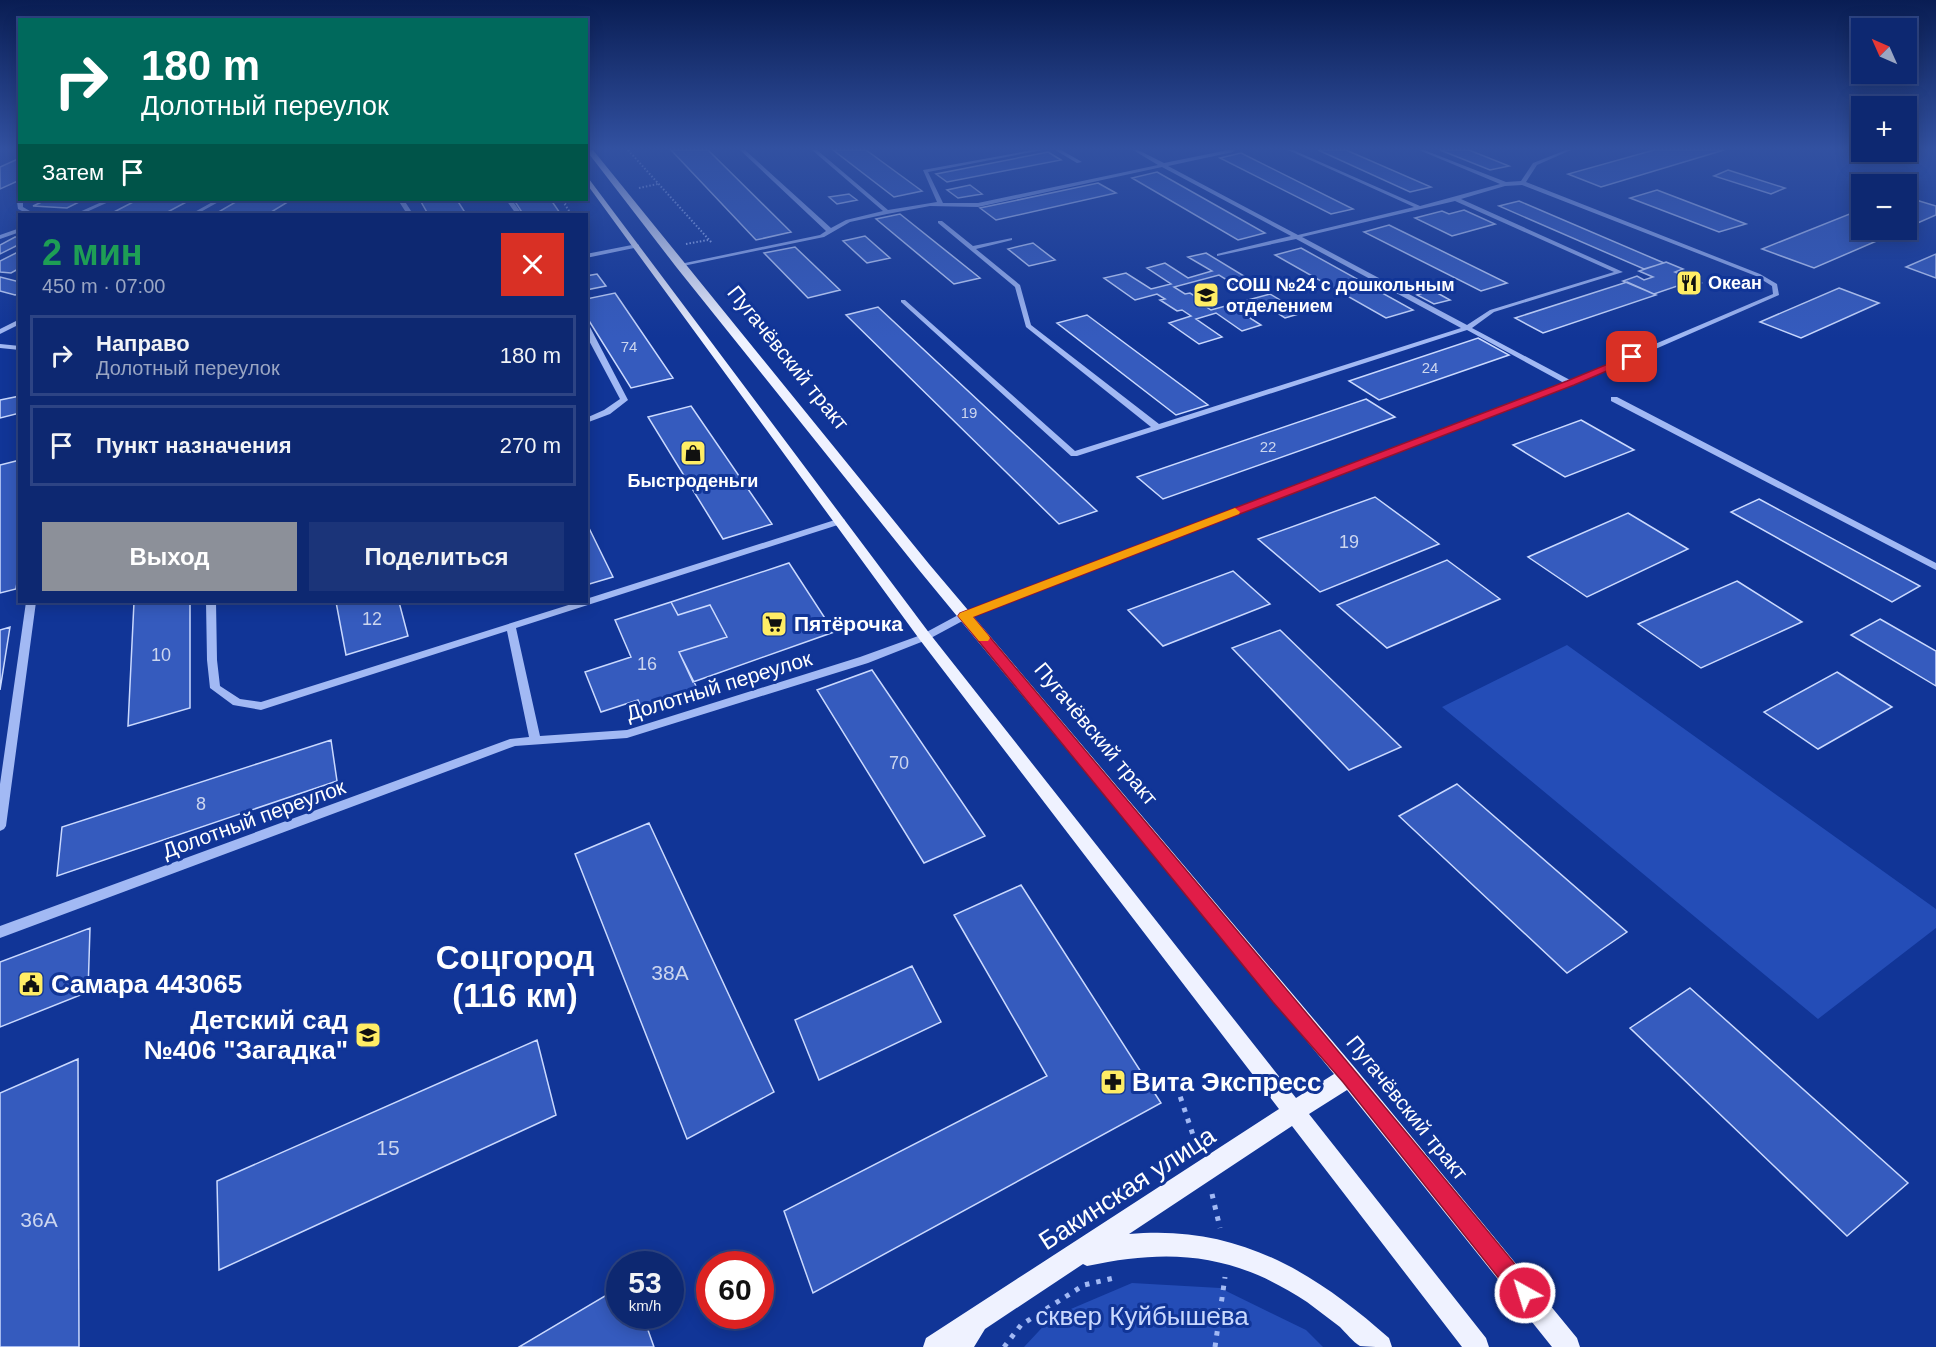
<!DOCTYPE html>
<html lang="ru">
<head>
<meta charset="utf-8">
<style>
	:root { --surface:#0d2871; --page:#1b3479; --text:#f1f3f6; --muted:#9aa6c3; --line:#2d4484; --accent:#8c9099 }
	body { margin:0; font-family:Arial,sans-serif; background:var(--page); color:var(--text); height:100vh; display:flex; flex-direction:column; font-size:22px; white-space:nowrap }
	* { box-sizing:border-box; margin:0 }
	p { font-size:20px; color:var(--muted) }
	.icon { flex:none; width:33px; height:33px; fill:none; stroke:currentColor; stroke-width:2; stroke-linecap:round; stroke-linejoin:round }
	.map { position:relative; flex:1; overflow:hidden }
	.side { position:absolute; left:18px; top:213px; width:570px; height:390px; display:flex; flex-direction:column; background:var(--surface); border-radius:0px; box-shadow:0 3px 15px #0003,0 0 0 2px var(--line) }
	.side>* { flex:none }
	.hud { position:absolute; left:18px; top:18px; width:570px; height:183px; border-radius:0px; box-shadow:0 3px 15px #0003,0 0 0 2px var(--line); background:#00695c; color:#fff; overflow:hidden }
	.needle { width:39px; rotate:315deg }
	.controls { position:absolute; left:1851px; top:18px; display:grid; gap:12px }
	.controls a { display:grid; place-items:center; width:66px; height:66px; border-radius:0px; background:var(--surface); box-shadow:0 3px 15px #0003,0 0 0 2px var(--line); font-size:30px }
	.speed { position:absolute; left:606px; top:1251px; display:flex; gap:12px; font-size:30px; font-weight:700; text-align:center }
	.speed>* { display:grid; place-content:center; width:78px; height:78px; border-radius:50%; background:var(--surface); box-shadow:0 3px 15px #0003,0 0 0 2px var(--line); line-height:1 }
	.speed small { font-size:15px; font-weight:400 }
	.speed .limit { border:9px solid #d22; background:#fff; color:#111 }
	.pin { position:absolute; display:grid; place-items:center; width:51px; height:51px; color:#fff; margin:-26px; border-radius:12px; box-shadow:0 3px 9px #0006 }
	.me { position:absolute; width:66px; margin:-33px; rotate:321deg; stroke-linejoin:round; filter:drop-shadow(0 0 4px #0008) }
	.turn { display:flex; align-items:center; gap:21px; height:126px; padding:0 24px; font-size:27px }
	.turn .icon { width:78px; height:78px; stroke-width:2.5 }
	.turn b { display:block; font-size:42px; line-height:51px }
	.then { display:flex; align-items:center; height:57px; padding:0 24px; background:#0003; gap:12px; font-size:22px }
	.round { display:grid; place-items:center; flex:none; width:63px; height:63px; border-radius:0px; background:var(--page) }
	.overview { display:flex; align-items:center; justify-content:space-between; height:102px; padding:0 24px }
	h1 { font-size:36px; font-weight:800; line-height:45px; color:#1e9e55 }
	.action { display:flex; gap:12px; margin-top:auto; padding:12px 24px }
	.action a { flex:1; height:69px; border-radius:0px; background:var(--accent); color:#fff; font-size:24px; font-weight:800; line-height:69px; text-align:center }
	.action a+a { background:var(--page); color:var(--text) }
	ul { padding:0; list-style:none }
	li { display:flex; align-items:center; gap:18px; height:81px; margin:0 12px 9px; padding:0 12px; border:3px solid var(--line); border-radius:0px }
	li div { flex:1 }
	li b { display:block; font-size:22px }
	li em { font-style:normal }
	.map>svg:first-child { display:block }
	.green { fill:#244db7 }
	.building { fill:#355bbe; stroke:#cad9fe; stroke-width:1.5 }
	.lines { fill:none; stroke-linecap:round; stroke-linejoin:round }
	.path-far1 { stroke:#a2b9f4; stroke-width:2; stroke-dasharray:1.5 2; stroke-linecap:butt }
	.path { stroke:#a2b9f4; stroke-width:5; stroke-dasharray:4.5 7; stroke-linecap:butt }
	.minor { fill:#a2b9f4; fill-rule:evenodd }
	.major { fill:#eff2ff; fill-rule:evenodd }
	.route { fill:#e11d48; stroke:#92132f; stroke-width:1.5 }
	.slow { fill:#f59e0b }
	.labels { text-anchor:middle; stroke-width:6; stroke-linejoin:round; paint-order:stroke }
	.far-number-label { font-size:15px; fill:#ccd6ef }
	.far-poi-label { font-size:18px; font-weight:bold; fill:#fff; stroke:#113597; text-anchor:start }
	.number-label { font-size:18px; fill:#ccd6ef }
	.street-label { font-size:21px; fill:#fff; stroke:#113597 }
	.poi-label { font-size:21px; font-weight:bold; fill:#fff; stroke:#113597; text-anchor:start }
	.near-number-label { font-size:21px; fill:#ccd6ef }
	.near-poi-label { font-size:26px; font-weight:bold; fill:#fff; stroke:#113597; text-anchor:start }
	.near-street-label { font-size:26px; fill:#fff; stroke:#113597 }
	.near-park-label { font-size:26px; fill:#cad9fe; stroke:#113597 }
	.near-district-label { font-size:33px; font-weight:bold; fill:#fff; stroke:#113597 }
</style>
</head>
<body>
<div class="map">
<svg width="1936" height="1347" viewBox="0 0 1936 1347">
	<rect width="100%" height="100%" fill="#113597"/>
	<path class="green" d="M1567,645L1936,909V928L1818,1019L1442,707Z
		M1132,1283L1220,1288L1306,1330L1323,1347H1024L1052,1317Z"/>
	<path class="building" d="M671,150H708L791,232L756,240Z
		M833,150H866L922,191L894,197Z
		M1318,150H1346L1431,187L1410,192Z
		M1440,150H1469L1509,166L1490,170Z
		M1654,150H1724L1601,187L1568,174Z
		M1048,152L1061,160L947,182L936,174Z
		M1241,153L1353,209L1331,214L1220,158Z
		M20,158V180L0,189V167Z
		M1728,170L1785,188L1771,194L1714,176Z
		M1157,172L1265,233L1238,240L1132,178Z
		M1098,183L1116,193L996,220L980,208Z
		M970,185L982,194L958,198L947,190Z
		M1657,190L1746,224L1719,232L1630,198Z
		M849,194L857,200L837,204L829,197Z
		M1906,197L1936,206V215L1906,228Z
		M46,200H83L67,208L33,206Z
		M137,200H190L164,214H110Z
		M239,200H291L268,214H215Z
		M420,200H457L466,214H428Z
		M514,200H551L560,213L523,214Z
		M1519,201L1664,263L1644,269L1499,206Z
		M1862,209V230H1902L1814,268L1762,249Z
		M1464,210L1495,224L1452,236L1415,218L1442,211L1449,214Z
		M900,214L980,278L954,284L876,219Z
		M1389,225L1507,283L1481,291L1364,232Z
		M865,236L890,258L867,263L843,241Z
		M15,237H20V244L0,254V245Z
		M1033,243L1055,260L1029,266L1008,249Z
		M795,247L840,290L808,298L764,253Z
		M1301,248L1413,310L1386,318L1275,255Z
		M20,251V268L11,273L0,272V261Z
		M1206,253L1262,287L1245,291L1219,275L1174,287L1185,294L1190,293L1206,303L1202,304L1211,310L1270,294L1302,313L1285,318L1263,304L1239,311L1261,325L1242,331L1216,313L1196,319L1222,337L1199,344L1169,323L1191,316L1182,310L1177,311L1160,300L1165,299L1157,294L1135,300L1104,278L1126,273L1151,289L1171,284L1147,268L1165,263L1188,278L1212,271L1188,257Z
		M1936,254V278L1906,267Z
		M1666,262L1683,269L1675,272L1701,283L1689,287L1683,284L1654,294L1623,281L1637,276L1644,280L1653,277L1639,271Z
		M597,274L606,286L586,290V276Z
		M0,277L20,282V294L15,295L0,291Z
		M1627,282L1656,295L1543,333L1515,318Z
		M1839,288L1879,303L1801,338L1760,322Z
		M1432,290L1450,300L1434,304L1417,295Z
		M615,293L673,378L631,388L586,316V299Z
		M878,307L1097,511L1059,524L846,315Z
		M1087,315L1208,405L1176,415L1057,323Z
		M1478,338L1509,355L1379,400L1349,381Z
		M20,396V413L0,418V400Z
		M1366,399L1395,417L1163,499L1137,477Z
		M691,406L772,524L723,539L648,417Z
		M1581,420L1634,450L1565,477L1513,445Z
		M20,460V563L16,589L0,593V465Z
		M1375,497L1439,544L1320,592L1258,539Z
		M1759,499L1920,586L1892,602L1731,512Z
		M1628,513L1688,549L1587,597L1528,557Z
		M586,522L613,577L586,585Z
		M1447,560L1500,599L1387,648L1337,605Z
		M789,563L834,632L693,682L679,652L727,637L710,605L678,615L671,602Z
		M1233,571L1270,604L1163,646L1128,610Z
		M1737,581L1802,622L1701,668L1638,624Z
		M134,602H190V708L128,726Z
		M336,602H399L408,636L346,655Z
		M671,602L678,615L710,605L727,637L679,652L699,692L643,712L638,700L601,712L585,672L631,657L615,620Z
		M1880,619L1936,651V686L1851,635Z
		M10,627L0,690V630Z
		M1280,630L1401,747L1349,770L1232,648Z
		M872,670L985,836L924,863L817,690Z
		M1837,672L1892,707L1818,749L1764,712Z
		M331,740L337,781L57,876L62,827Z
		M1457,784L1627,932L1567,973L1399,816Z
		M649,823L774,1092L687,1139L575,854Z
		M1021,885L1161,1103L813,1293L784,1211L1047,1076L954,915Z
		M90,928L88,992L0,1027V962Z
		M912,966L941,1022L819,1080L795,1020Z
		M1690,988L1908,1183L1847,1236L1630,1028Z
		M537,1040L556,1115L219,1270L217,1181Z
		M78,1059L79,1347H0V1093Z
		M620,1287V1316H643L654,1347H519Z"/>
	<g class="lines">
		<path class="path-far1" d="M628,150L712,243
			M639,188L658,184
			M571,214L564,203L580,200
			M686,244L708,240"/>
		<path class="path" d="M1173,1075L1197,1147
			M1212,1194L1220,1228
			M1004,1347L1021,1325L1084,1285L1118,1277
			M1215,1347L1225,1277"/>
		<path class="minor" d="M740,150H745L831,228L846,220L883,211L812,150H817L888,210L937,202L923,170L1033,150H1042L928,172L943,203H978L1158,165L1133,150H1138L1164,163L1228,150H1235L1233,152L1168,166L1298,235L1414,207L1288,150H1293L1420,206L1500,184L1419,150H1424L1506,182L1521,181L1533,163L1566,150H1571L1537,165L1526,182L1760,274L1777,284L1779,295L1573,385L968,618L929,639L868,663L627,738L515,746L0,938V926L510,739L529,737L507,631L261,710L233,705L210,688L207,660L206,602H216L217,660L220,686L240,699L261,702L578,602H586V599L838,519H844L845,521L844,523L516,628L540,736L627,730L860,657L921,635L960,614L1564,383L1467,330L1077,456H1071L901,302V300H905L1075,451L1151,427L1026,327L1015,287L938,223V221H942L973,246L1012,238V240L976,249L1020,285L1031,325L1159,424L1461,328L1296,239L1217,256V254L1291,236L1162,167L978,207L930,206L887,214L850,222L824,237L678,267V265L680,264L820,235L826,231ZM1522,185L1756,276L1772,286L1773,294L1570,380L1472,328L1494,312L1623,272L1461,199L1505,186ZM1455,201L1614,272L1490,310L1467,325L1302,237Z
			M1055,150H1061L1082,162L1077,163Z
			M21,200H27L23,203V207L35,214H28L18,209L17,202Z
			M106,200H113L82,214H75Z
			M216,200H222L197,214H191Z
			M398,200H404L413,214H407Z
			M506,200H512L522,214H516Z
			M20,228V232L0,239V235Z
			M637,244L639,245V247L586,258V254Z
			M20,319V324L0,334V329Z
			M586,325L590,327L628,400L610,414L586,423V418L604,410L620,399L586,335Z
			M0,344L20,346V350L0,348Z
			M1611,397H1617L1936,563V570L1611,401Z
			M26,602H36L6,826L4,829L0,831V784Z"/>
		<path class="major" d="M586,150H593L929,564L1356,1069L1577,1338L1580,1347H1552L1347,1090L1309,1114L1486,1338L1489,1347H1462L1292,1126L1129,1234C1235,1224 1312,1270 1389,1338L1392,1347C1384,1347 1368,1347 1360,1346C1353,1342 1346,1333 1340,1327C1329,1319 1318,1310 1307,1302C1233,1253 1171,1248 1087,1266L1083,1264L985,1329L974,1347H923L926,1338L1279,1109L920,640L586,183V175L930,634L1296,1098L1334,1074L919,570L677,268Z"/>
	</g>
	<linearGradient id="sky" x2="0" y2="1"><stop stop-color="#091d53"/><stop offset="0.44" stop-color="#3251a1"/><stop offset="1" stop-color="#3251a1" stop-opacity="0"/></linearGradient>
	<rect width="1936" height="338" fill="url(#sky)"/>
	<path class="route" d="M1632,354L1635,355V359L1574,385L973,617C1160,840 1348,1060 1532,1285L1535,1293L1532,1301L1525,1304L1517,1301L1343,1082L1273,1002L958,616L960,613L1567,381Z"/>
	<path class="slow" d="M1235,508L1240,512L1239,514L973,617L988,635L990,638L988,641H979L958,616L960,613Z"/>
	<defs>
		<g id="restaurant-square" transform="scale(1.35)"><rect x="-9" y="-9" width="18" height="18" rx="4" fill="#ffed65" stroke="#113597"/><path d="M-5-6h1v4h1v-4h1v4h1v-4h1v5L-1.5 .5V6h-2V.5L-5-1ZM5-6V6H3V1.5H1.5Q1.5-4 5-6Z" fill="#111"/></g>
		<g id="school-square" transform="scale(1.35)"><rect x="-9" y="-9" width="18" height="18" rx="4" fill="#ffed65" stroke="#113597"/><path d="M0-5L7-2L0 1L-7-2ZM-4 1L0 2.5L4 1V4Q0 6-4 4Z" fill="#111"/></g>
		<g id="shop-square" transform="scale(1.35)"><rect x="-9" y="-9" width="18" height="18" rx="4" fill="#ffed65" stroke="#113597"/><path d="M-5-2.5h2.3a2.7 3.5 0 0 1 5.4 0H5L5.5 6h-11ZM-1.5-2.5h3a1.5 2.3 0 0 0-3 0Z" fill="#111"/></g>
		<g id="supermarket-square" transform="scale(1.35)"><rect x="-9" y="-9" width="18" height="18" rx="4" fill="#ffed65" stroke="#113597"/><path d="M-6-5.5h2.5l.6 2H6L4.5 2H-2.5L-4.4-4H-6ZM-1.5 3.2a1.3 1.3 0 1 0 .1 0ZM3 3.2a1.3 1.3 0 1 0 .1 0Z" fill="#111"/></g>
		<g id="civic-square" transform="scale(1.35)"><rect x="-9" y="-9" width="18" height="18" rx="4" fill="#ffed65" stroke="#113597"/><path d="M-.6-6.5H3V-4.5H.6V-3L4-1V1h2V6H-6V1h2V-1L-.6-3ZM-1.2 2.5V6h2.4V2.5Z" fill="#111"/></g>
		<g id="pharmacy-square" transform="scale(1.35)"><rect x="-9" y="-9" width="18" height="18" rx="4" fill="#ffed65" stroke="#113597"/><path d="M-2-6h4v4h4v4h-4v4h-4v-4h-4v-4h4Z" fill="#111"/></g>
	</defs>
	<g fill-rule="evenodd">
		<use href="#restaurant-square" x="1689" y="283"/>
		<use href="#school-square" x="1206" y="295"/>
		<use href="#shop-square" x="693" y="453"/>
		<use href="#supermarket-square" x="774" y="624"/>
		<use href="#civic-square" x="31" y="984"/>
		<use href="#school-square" x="368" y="1035"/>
		<use href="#pharmacy-square" x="1113" y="1082"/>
	</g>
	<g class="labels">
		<g class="far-number-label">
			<text x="629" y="352">74</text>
			<text x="1430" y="373">24</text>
			<text x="969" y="418">19</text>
			<text x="1268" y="452">22</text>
		</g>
		<g class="far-poi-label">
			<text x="1708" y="289">Океан</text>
			<text x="1226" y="291">СОШ №24 с дошкольным<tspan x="1226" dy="21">отделением</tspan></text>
			<text x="693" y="487" text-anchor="middle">Быстроденьги</text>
		</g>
		<g class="number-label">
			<text x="1349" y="548">19</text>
			<text x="372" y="625">12</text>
			<text x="161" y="661">10</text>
			<text x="647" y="670">16</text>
			<text x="899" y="769">70</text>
			<text x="201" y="810">8</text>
		</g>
		<g class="street-label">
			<text transform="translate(788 358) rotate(51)" y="7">Пугачёвский тракт</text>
			<text transform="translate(719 686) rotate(-17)" y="7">Долотный переулок</text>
			<text transform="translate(1096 734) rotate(50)" y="7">Пугачёвский тракт</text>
			<text transform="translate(254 819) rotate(-20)" y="7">Долотный переулок</text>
			<text transform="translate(1407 1108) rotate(51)" y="7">Пугачёвский тракт</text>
		</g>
		<g class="poi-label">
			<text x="794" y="631">Пятёрочка</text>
		</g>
		<g class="near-number-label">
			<text x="670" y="980">38А</text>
			<text x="388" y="1155">15</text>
			<text x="39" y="1227">36А</text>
		</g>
		<g class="near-poi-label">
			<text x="51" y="993">Самара 443065</text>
			<text x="348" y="1029" text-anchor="end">Детский сад<tspan x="348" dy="30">№406 "Загадка"</tspan></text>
			<text x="1132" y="1091">Вита Экспресс</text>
		</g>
		<g class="near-street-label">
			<text transform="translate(1127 1188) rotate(-33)" y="9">Бакинская улица</text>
		</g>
		<g class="near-park-label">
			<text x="1142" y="1325">сквер Куйбышева</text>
		</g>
		<g class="near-district-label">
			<text x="515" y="969">Соцгород<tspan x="515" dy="38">(116 км)</tspan></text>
		</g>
	</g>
</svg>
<div class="controls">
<a><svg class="needle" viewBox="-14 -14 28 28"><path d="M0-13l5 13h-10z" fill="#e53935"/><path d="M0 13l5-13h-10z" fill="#9aa6c3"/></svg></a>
<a>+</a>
<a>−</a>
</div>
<div class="speed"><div>53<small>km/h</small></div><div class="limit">60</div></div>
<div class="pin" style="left:1632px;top:357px;background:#d93025"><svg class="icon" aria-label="arrive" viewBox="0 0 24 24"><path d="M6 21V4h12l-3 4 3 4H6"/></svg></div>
<svg class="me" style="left:1525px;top:1293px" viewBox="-20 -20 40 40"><circle r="17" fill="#e11d48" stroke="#fff" stroke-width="3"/><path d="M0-11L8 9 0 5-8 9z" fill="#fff"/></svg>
<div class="hud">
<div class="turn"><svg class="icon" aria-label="right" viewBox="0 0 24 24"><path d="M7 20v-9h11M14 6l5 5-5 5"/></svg><div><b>180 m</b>Долотный переулок</div></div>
<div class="then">Затем<svg class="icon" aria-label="arrive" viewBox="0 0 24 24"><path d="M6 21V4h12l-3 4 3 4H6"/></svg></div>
</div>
<section class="side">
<div class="overview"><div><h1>2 мин</h1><p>450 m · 07:00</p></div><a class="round" style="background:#d93025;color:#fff"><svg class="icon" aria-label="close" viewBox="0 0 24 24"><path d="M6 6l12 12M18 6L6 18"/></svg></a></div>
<ul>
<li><svg class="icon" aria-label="right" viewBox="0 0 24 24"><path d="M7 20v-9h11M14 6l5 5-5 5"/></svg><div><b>Направо</b><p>Долотный переулок</p></div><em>180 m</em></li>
<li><svg class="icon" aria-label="arrive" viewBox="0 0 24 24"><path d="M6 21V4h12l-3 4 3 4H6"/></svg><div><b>Пункт назначения</b></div><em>270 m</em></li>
</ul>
<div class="action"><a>Выход</a><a>Поделиться</a></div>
</section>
</div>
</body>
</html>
